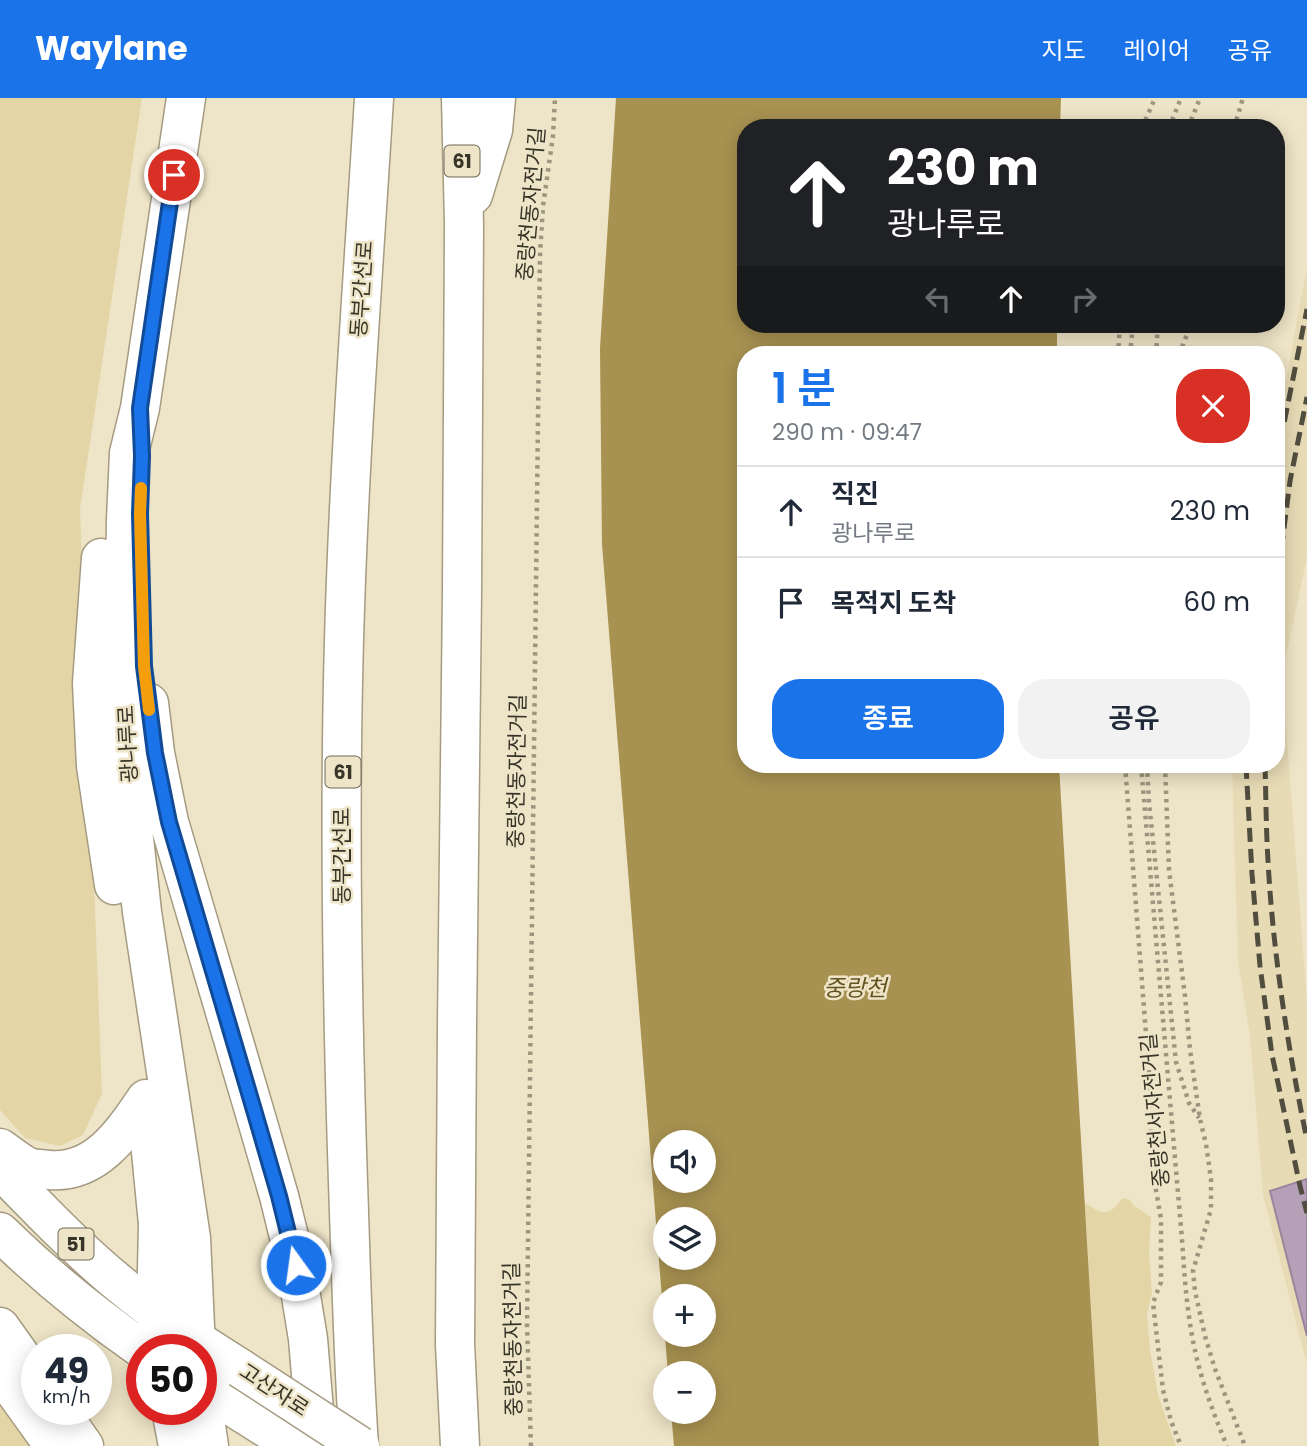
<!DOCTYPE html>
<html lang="ko">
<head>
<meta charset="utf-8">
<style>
	:root { --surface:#fff; --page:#f2f2f3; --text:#1f2937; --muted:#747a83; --line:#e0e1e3; --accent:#1a73e8 }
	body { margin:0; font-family:Poppins,"Noto Sans KR",sans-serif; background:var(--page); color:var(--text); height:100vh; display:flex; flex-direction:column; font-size:26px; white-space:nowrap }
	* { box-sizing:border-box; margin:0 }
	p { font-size:23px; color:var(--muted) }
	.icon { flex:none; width:38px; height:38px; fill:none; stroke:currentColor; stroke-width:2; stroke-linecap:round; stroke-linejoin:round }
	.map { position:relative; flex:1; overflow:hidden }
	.sheet { position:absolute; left:737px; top:248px; width:548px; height:427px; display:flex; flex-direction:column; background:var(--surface); border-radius:28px; box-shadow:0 4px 18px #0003 }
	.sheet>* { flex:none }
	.banner { position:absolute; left:737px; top:21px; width:548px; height:214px; border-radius:28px; box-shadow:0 4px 18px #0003; background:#202124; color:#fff; overflow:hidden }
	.tools { position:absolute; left:653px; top:1032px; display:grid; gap:14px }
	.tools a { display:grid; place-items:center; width:63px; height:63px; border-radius:50%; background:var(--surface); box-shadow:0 4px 18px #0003; font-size:35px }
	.speed { position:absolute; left:21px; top:1236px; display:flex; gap:14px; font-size:35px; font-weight:700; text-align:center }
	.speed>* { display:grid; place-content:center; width:91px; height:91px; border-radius:50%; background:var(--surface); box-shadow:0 4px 18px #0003; line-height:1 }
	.speed small { font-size:18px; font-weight:400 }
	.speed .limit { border:10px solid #d22; background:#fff; color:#111 }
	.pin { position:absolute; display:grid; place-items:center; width:60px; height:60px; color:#fff; margin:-30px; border:4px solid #fff; border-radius:50%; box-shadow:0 2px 7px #0007 }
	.me { position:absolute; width:77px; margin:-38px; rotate:346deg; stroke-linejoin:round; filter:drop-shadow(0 0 5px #0008) }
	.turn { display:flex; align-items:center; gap:24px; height:147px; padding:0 35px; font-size:32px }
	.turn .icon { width:91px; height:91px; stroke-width:2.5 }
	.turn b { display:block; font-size:49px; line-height:60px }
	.lanes { display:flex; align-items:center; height:66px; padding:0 35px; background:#0003; justify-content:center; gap:35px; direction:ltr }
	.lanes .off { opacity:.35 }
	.round { display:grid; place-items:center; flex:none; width:74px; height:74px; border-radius:28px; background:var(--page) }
	.headline { display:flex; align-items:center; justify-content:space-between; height:119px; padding:0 35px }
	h1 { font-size:42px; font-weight:600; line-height:52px; color:var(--accent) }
	.primary-button { display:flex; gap:14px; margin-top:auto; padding:14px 35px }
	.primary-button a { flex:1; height:80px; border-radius:28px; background:var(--accent); color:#fff; font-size:28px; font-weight:600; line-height:80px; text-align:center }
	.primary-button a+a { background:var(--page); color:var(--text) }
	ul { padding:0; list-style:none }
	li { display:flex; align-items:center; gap:21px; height:91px; padding:0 35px; border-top:2px solid var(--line) }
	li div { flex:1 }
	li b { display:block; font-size:26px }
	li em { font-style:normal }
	header { display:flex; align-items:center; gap:42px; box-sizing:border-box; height:98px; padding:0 35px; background:var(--accent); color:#fff }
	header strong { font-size:33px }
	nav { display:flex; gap:38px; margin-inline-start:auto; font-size:24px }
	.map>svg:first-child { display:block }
	.built { fill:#e7dbb6 }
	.green { fill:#e4d5a7 }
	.water { fill:#a89251; fill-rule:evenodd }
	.building { fill:#b4a0b7; stroke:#9a869c; stroke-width:2 }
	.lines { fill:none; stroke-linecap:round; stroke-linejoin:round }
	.secondary-casing { stroke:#a49b80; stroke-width:41 }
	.primary-casing { stroke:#a49b80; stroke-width:41 }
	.highway-casing { stroke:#a49b80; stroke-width:41 }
	.path { stroke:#9c9680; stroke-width:4.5; stroke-dasharray:3.5 5; stroke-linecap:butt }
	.secondary { stroke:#fff; stroke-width:38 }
	.primary { stroke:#fff; stroke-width:38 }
	.highway { stroke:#fff; stroke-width:38 }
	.rail { stroke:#524e3f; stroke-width:5; stroke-dasharray:14 7; stroke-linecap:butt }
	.primary-bridge-casing { stroke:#a49b80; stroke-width:41; stroke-linecap:butt }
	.primary-bridge { stroke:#fff; stroke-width:38 }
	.route-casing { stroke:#114b97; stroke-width:18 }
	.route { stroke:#1a73e8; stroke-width:12 }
	.slow { stroke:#f59e0b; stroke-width:12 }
	.labels { text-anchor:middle; stroke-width:5; stroke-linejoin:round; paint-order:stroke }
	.shield { fill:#eee4c7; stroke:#6e6958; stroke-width:2 }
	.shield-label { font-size:19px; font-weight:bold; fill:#373428 }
	.street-label { font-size:21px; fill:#373428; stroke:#eee4c7 }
	.water-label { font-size:23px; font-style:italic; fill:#625320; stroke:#eee4c7 }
</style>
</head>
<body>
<header>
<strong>Waylane</strong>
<nav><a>지도</a><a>레이어</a><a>공유</a></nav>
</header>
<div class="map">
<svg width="1307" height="1348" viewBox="0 0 1307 1348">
	<rect width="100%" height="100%" fill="#eee4c7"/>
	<path class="built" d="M1307,168V460L1282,576L1307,903V1266L1263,1097L1250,938L1238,863L1232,667H1276V338Z"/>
	<path class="green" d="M0,0H142L80,411L102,996L83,1037L60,1048L25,1040L0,1012Z
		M1123,1100L1130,1102L1133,1107L1151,1119L1149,1154L1152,1195L1147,1216L1150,1252L1158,1297L1176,1348H1099L1085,1105C1104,1117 1108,1119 1123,1100Z
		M0,1300L33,1348H0Z"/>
	<path class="water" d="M616,0H1061L1060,30H746V226H1057V257H746V667H1059L1099,1348H674L671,1314H704V1276H668L602,446L600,250ZM665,1045H704V1083H665ZM665,1122H704V1160H665ZM665,1199H704V1237H665Z"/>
	<path class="building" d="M1307,1081V1238L1270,1093Z"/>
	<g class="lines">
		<g class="secondary-casing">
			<path id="secondary" d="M186,0L140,310L129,355L126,422L124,553L132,722L142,814L191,1140L196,1251
				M101,460L92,585L96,668L114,787
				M149,605L155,655L169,724L254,1012L279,1098L296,1167L308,1241L317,1348
				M148,1023L158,1126L156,1215L160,1251
				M0,1050C9,1056 18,1064 28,1069C34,1071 42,1071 49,1072C96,1076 123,1035 146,1001
				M0,1229L37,1281
				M201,1296L209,1348
				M58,1311L84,1348
				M171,1311L178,1348"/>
		</g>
		<g class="primary-casing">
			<path id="primary" d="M0,1071C39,1111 78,1152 121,1187C158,1218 199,1244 240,1270
				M0,1134C44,1177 92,1216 142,1251
				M201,1289L295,1348"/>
		</g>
		<g class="highway-casing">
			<path id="highway" d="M473,97L493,32L496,0
				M0,1273L54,1348
				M359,1348C353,1260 351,1172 348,1084C342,903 339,722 344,542C349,361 363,180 374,0
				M460,1348L455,1246L457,926L462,495L464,126L461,0"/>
		</g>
		<path class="path" d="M1142,30L1155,0
			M1169,30L1181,0
			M1188,30L1200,0
			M1234,30L1243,0
			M1118,257L1120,226
			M1130,257L1133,226
			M1156,257L1158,226
			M1179,257L1191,226
			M1125,667L1149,974L1151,1043L1154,1081L1161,1121V1184L1153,1205L1163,1292L1171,1323L1181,1348
			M1141,667L1182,1141C1185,1187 1188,1232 1201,1276C1208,1301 1217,1324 1227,1348
			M1147,667L1149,704L1176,964L1189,1005L1199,1020
			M1165,667L1169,772L1185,898L1190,952L1200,1021L1206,1046L1211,1081V1111L1193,1173L1195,1193L1205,1238L1215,1271L1245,1348
			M531,1348L527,1227L540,156L543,108L553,38L555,0"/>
		<use href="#secondary" class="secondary"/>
		<use href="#primary" class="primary"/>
		<use href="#highway" class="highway"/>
		<path class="rail" d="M1276,365L1307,211
			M1276,493L1290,383L1307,299
			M1246,667L1252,776L1260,868L1272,957L1300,1088L1307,1115
			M1265,667C1266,699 1266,731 1268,763C1273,855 1288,951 1307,1042"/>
		<g class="primary-bridge-casing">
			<path id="primary-bridge" d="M240,1270L360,1348"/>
		</g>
		<use href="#primary-bridge" class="primary-bridge"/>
	</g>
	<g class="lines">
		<g class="route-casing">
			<path id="route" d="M174,77L140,310L142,358L140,416L144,568L155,655L169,724L254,1012L279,1098L296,1167"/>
		</g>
		<use href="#route" class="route"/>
		<path class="slow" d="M141,390L140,416L144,568L149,612"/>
	</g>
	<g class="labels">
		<g class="shield">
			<rect x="444.5" y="47.5" width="35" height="31" rx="5"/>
			<rect x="325.5" y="658.5" width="35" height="31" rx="5"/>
			<rect x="58.5" y="1130.5" width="35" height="31" rx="5"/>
		</g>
		<g class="shield-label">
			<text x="462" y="70">61</text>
			<text x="343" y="681">61</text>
			<text x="76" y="1153">51</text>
		</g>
		<g class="street-label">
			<text transform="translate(531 106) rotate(-85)" y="7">중랑천동자전거길</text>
			<text transform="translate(362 191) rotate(-86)" y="7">동부간선로</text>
			<text transform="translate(128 646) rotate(-93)" y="7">광나루로</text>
			<text transform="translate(517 673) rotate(-89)" y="7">중랑천동자전거길</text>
			<text transform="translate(342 758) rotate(-90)" y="7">동부간선로</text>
			<text transform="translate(1155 1012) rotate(-95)" y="7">중랑천서자전거길</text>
			<text transform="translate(513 1241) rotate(-91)" y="7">중랑천동자전거길</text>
			<text transform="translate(274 1292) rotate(33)" y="7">고산자로</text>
		</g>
		<g class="water-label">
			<text x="855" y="898">중랑천</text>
		</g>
	</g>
</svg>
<div class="tools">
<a><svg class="icon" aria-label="sound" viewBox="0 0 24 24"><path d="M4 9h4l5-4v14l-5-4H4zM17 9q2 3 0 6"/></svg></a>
<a><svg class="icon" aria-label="layers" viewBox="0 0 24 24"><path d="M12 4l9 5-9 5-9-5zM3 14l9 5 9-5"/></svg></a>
<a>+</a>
<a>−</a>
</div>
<div class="speed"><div>49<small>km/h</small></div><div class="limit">50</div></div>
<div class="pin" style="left:174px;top:77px;background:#d93025"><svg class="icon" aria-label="arrive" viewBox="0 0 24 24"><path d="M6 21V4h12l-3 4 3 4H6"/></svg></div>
<svg class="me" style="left:296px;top:1167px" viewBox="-20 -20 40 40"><circle r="17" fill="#1a73e8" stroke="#fff" stroke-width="3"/><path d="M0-11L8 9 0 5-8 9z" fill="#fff"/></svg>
<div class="banner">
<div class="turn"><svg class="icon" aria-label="ahead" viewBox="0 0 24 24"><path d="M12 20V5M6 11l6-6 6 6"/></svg><div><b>230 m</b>광나루로</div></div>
<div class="lanes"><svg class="icon off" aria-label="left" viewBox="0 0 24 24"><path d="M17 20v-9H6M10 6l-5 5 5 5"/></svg><svg class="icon" aria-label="ahead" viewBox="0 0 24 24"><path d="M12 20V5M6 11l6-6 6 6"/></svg><svg class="icon off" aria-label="right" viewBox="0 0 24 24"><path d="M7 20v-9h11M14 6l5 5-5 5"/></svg></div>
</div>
<section class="sheet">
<div class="headline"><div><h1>1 분</h1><p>290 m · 09:47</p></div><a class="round" style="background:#d93025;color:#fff"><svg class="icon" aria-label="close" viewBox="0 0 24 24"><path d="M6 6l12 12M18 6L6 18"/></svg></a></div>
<ul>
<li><svg class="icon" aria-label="ahead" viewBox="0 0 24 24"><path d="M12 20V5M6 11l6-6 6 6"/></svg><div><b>직진</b><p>광나루로</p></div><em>230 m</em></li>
<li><svg class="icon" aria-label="arrive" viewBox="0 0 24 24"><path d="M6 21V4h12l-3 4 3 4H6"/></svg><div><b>목적지 도착</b></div><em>60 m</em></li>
</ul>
<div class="primary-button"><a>종료</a><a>공유</a></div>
</section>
</div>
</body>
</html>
